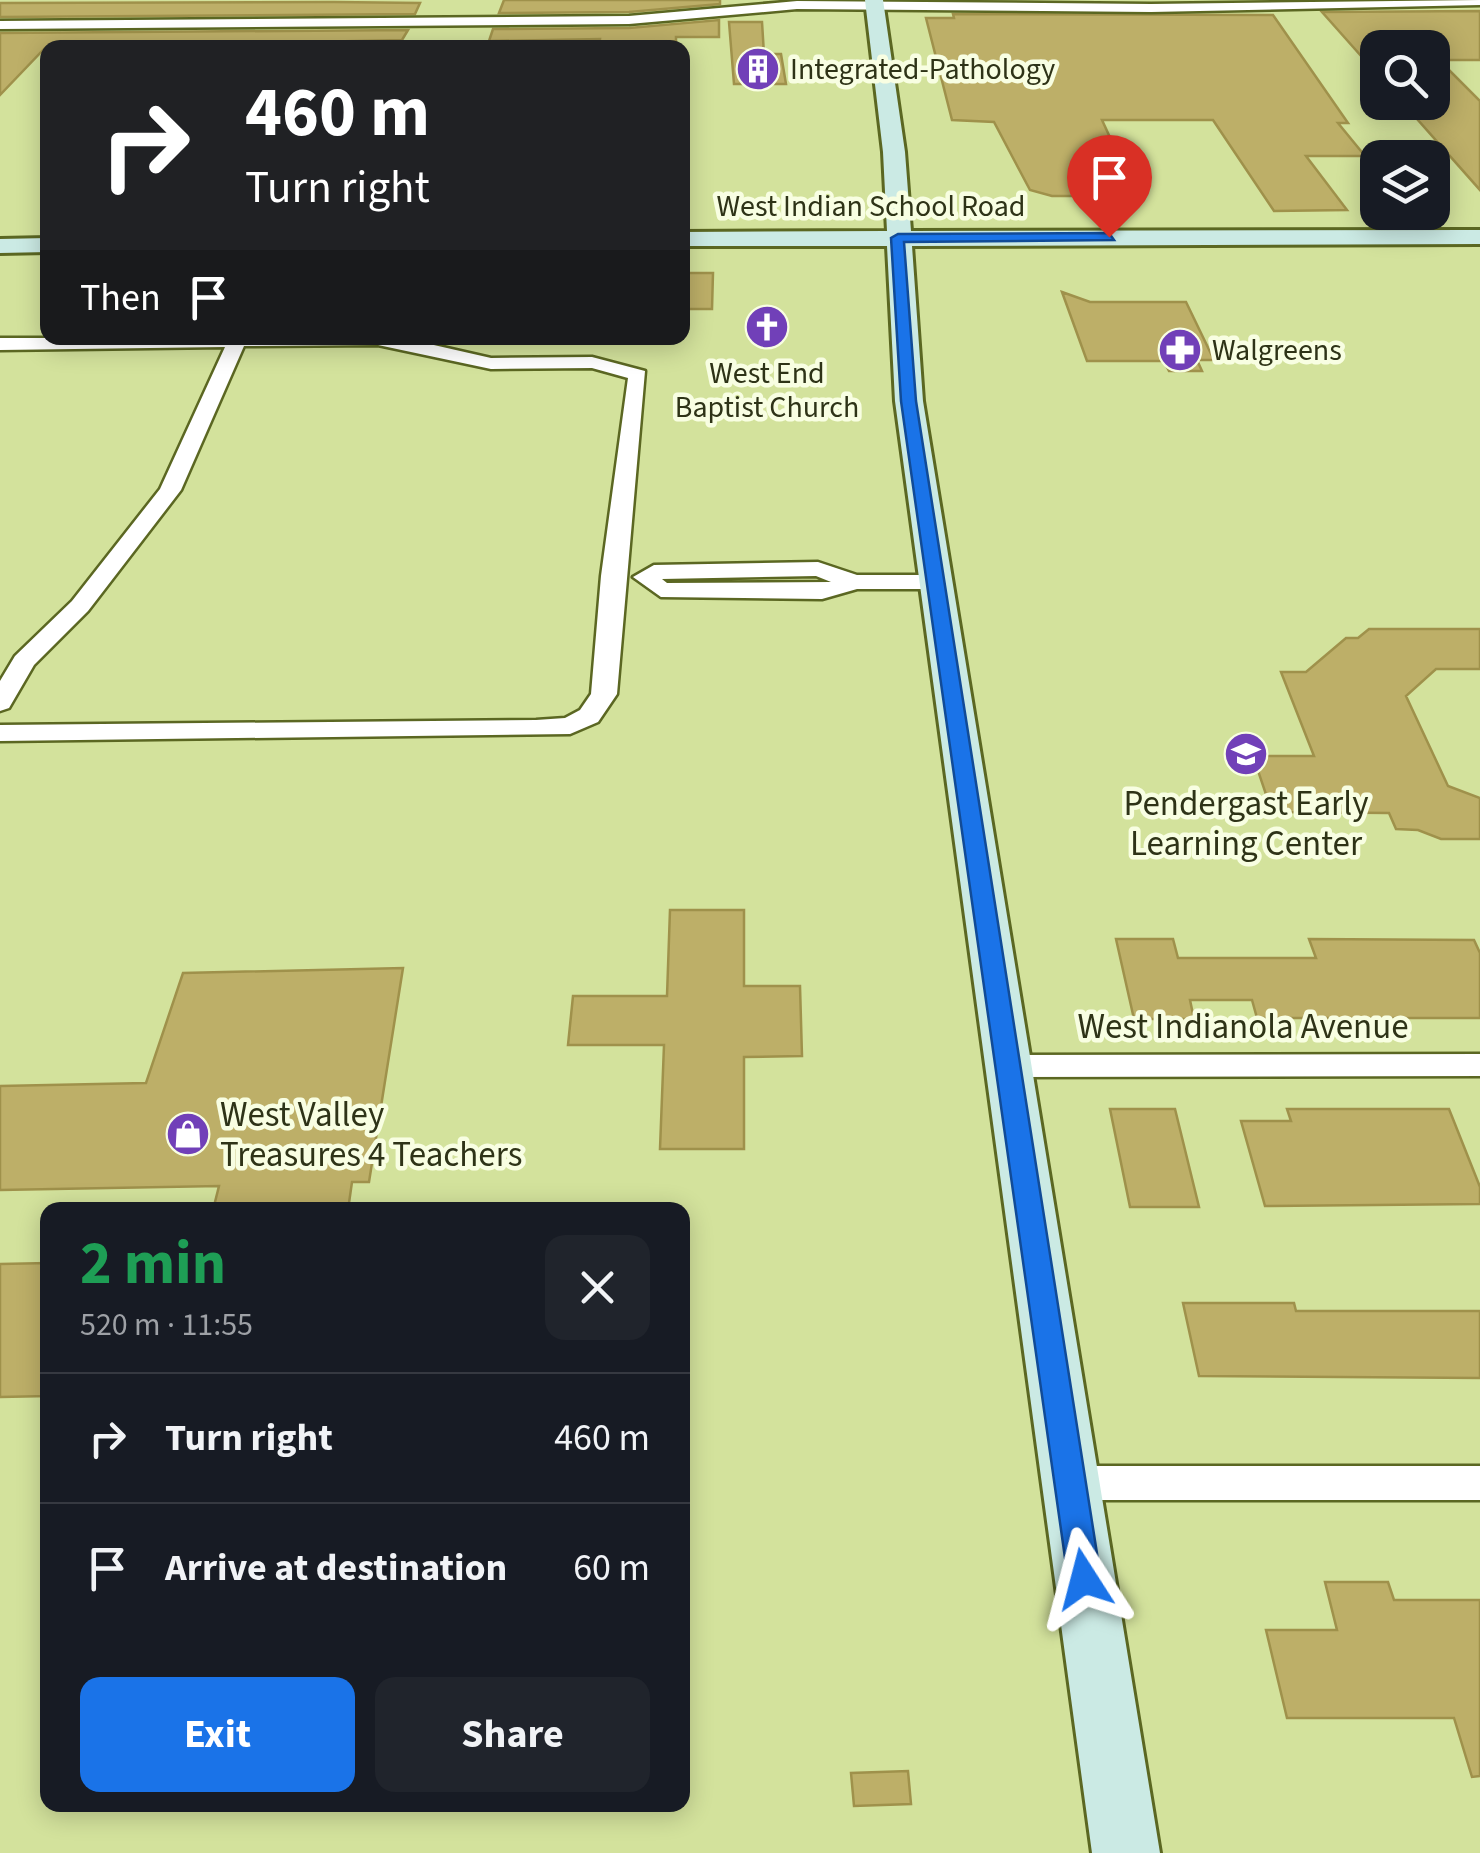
<!DOCTYPE html>
<html lang="en">
<head>
<meta charset="utf-8">
<style>
	:root { --surface:#171b24; --page:#20242c; --text:#f1f3f6; --muted:#9ea1a6; --line:#363941; --accent:#1a73e8 }
	body { margin:0; font-family:"Source Sans 3",sans-serif; background:var(--page); color:var(--text); height:100vh; display:flex; flex-direction:column; font-size:38px; white-space:nowrap }
	* { box-sizing:border-box; margin:0 }
	p { font-size:32px; color:var(--muted) }
	.icon { flex:none; width:55px; height:55px; fill:none; stroke:currentColor; stroke-width:2; stroke-linecap:round; stroke-linejoin:round }
	.map { position:relative; flex:1; overflow:hidden }
	.side { position:absolute; left:40px; top:1202px; width:650px; height:610px; display:flex; flex-direction:column; background:var(--surface); border-radius:20px; box-shadow:0 5px 25px #0003 }
	.side>* { flex:none }
	.top-card { position:absolute; left:40px; top:40px; width:650px; height:305px; border-radius:20px; box-shadow:0 5px 25px #0003; background:#202124; color:#fff; overflow:hidden }
	.fabs { position:absolute; left:1360px; top:30px; display:grid; gap:20px }
	.fabs a { display:grid; place-items:center; width:90px; height:90px; border-radius:20px; background:var(--surface); box-shadow:0 5px 25px #0003; font-size:50px }
	.pin { position:absolute; display:grid; place-items:center; width:85px; height:85px; color:#fff; margin:-102px -42px; border-radius:50% 50% 50% 0; rotate:-45deg; box-shadow:0 0 10px #0007 }
	.pin .icon { rotate:45deg }
	.me { position:absolute; width:110px; margin:-55px; rotate:351deg; stroke-linejoin:round; filter:drop-shadow(0 0 8px #0008) }
	.turn { display:flex; align-items:center; gap:35px; height:210px; padding:0 40px; font-size:45px }
	.turn .icon { width:130px; height:130px; stroke-width:2.5 }
	.turn b { display:block; font-size:70px; line-height:85px }
	.then { display:flex; align-items:center; height:95px; padding:0 40px; background:#0003; gap:20px; font-size:38px }
	.round { display:grid; place-items:center; flex:none; width:105px; height:105px; border-radius:20px; background:var(--page) }
	.overview { display:flex; align-items:center; justify-content:space-between; height:170px; padding:0 40px }
	h1 { font-size:60px; font-weight:700; line-height:75px; color:#1e9e55 }
	.action { display:flex; gap:20px; margin-top:auto; padding:20px 40px }
	.action a { flex:1; height:115px; border-radius:20px; background:var(--accent); color:#fff; font-size:40px; font-weight:700; line-height:115px; text-align:center }
	.action a+a { background:var(--page); color:var(--text) }
	ul { padding:0; list-style:none }
	li { display:flex; align-items:center; gap:30px; height:130px; padding:0 40px; border-top:2px solid var(--line) }
	li div { flex:1 }
	li b { display:block; font-size:38px }
	li em { font-style:normal }
	.map>svg:first-child { display:block }
	.building { fill:#bdaf68; stroke:#9f914b; stroke-width:2.5 }
	.lines { fill:none; stroke-linecap:round; stroke-linejoin:round }
	.minor-casing { stroke:#5b6722; stroke-width:5 }
	.secondary-casing { stroke:#5b6722; stroke-width:6 }
	.minor { fill:#fff; fill-rule:evenodd }
	.secondary { fill:#cbeae4; fill-rule:evenodd }
	.route { fill:#1a73e8; stroke:#114b97; stroke-width:2.5 }
	.labels { text-anchor:middle; stroke-width:9; stroke-linejoin:round; paint-order:stroke }
	.far-poi-label { font-size:30px; fill:#2e3317; stroke:#f8fee2; text-anchor:start }
	.far-street-label { font-size:30px; fill:#2e3317; stroke:#f8fee2 }
	.poi-label { font-size:35px; fill:#2e3317; stroke:#f8fee2 }
	.street-label { font-size:35px; fill:#2e3317; stroke:#f8fee2 }
</style>
</head>
<body>
<div class="map">
<svg width="1480" height="1853" viewBox="0 0 1480 1853">
	<rect width="100%" height="100%" fill="#d3e29c"/>
	<path class="building" d="M504,0H720V4L629,12L499,13Z
		M0,3L334,2L420,3L415,14L0,17Z
		M1480,11V60H1439L1480,101V190L1402,102H1432V48H1378V75L1322,12Z
		M953,14L1273,15L1348,123H1338L1365,156H1306L1347,210L1274,211L1213,120H1102L1137,196H1052L1030,190L994,122L952,120L926,18H954Z
		M719,20V37H676V41L599,45L600,39L489,41L493,29L629,28Z
		M729,22H762L764,54H781L786,84H734Z
		M408,30L402,40L45,48L0,95V33Z
		M682,273H713L712,309H682Z
		M1062,292L1090,302H1186L1214,360H1197L1202,371H1169L1164,361H1087Z
		M1369,629H1480V669H1436L1406,696L1448,786L1480,798V839H1441L1418,830L1396,829L1389,813L1272,812L1253,756H1314L1281,672H1306L1346,638H1358Z
		M670,910H744V986H800L802,1056L744,1057V1149H660L664,1045H568L573,996H667Z
		M1116,939H1173L1178,958H1316L1309,939L1474,940L1480,953V1018H1257L1252,1000H1190L1194,1019H1134Z
		M403,968L369,1182H352L348,1210H213L219,1186L0,1190V1086L146,1083L183,973Z
		M1110,1109H1175L1199,1207H1130Z
		M1287,1109H1449L1480,1187V1204L1265,1206L1241,1121H1291Z
		M48,1263V1396L0,1397V1264Z
		M1183,1303H1294L1296,1311H1480V1378L1199,1376Z
		M1325,1582H1388L1394,1600H1480V1776L1472,1777L1454,1718H1287L1266,1630H1337Z
		M908,1771L911,1804L854,1806L851,1773Z"/>
	<g class="lines">
		<g class="minor-casing">
			<path id="minor" d="M1480,0V5L1151,12L797,9L629,24L0,29V21L629,16L797,1L1151,4Z
				M0,338H403L491,358L592,357L645,371L617,694L598,722L570,734L0,741V725L536,720L565,718L580,710L591,694L601,576L628,378L592,368L491,369L378,345L244,346L181,490L88,611L34,665L9,708L0,711V681L15,656L72,601L160,489L225,347L0,350Z
				M818,562L857,575H935L947,582L935,589H857L822,599L661,597L633,577L654,565ZM816,576L831,582L667,583L662,579Z
				M1480,1054V1076L1007,1077L995,1074L991,1066L995,1058L1007,1055Z
				M1071,1466H1480V1500H1071L1057,1495L1051,1483L1057,1471Z"/>
		</g>
		<g class="secondary-casing">
			<path id="secondary" d="M865,0H883L905,152L911,231L1480,230V244L912,246L923,401L1160,1853H1092L895,401L887,246H682V232L887,231L883,152Z
				M48,238V252L0,253V239Z"/>
		</g>
		<use href="#minor" class="minor"/>
		<use href="#secondary" class="secondary"/>
	</g>
	<path class="route" d="M1109,233L1114,240L904,242L916,401L1101,1579L1096,1589L1084,1593L1073,1589L1068,1579L901,401L891,238L898,234Z"/>
	<defs>
		<g id="building-disc" transform="scale(2.25)"><circle r="9.5" fill="#7140b8" stroke="#f8fee2"/><path d="M-4-6H4V6H1V3H-1V6H-4ZM-2.5-4.3h1.7v1.8h-1.7ZM.8-4.3h1.7v1.8H.8ZM-2.5-1h1.7V.8h-1.7ZM.8-1h1.7V.8H.8Z" fill="#fff"/></g>
		<g id="church-disc" transform="scale(2.25)"><circle r="9.5" fill="#7140b8" stroke="#f8fee2"/><path d="M-1.2-6h2.4v3.5h3.3v2.4h-3.3V6h-2.4V-.1h-3.3v-2.4h3.3Z" fill="#fff"/></g>
		<g id="pharmacy-disc" transform="scale(2.25)"><circle r="9.5" fill="#7140b8" stroke="#f8fee2"/><path d="M-2-6h4v4h4v4h-4v4h-4v-4h-4v-4h4Z" fill="#fff"/></g>
		<g id="school-disc" transform="scale(2.25)"><circle r="9.5" fill="#7140b8" stroke="#f8fee2"/><path d="M0-5L7-2L0 1L-7-2ZM-4 1L0 2.5L4 1V4Q0 6-4 4Z" fill="#fff"/></g>
		<g id="shop-disc" transform="scale(2.25)"><circle r="9.5" fill="#7140b8" stroke="#f8fee2"/><path d="M-5-2.5h2.3a2.7 3.5 0 0 1 5.4 0H5L5.5 6h-11ZM-1.5-2.5h3a1.5 2.3 0 0 0-3 0Z" fill="#fff"/></g>
	</defs>
	<g fill-rule="evenodd">
		<use href="#building-disc" x="758" y="69"/>
		<use href="#church-disc" x="767" y="327"/>
		<use href="#pharmacy-disc" x="1180" y="350"/>
		<use href="#school-disc" x="1246" y="754"/>
		<use href="#shop-disc" x="188" y="1134"/>
	</g>
	<g class="labels">
		<g class="far-poi-label">
			<text x="790" y="79">Integrated-Pathology</text>
			<text x="1212" y="360">Walgreens</text>
			<text x="767" y="383" text-anchor="middle">West End<tspan x="767" dy="34">Baptist Church</tspan></text>
		</g>
		<g class="far-street-label">
			<text x="871" y="216">West Indian School Road</text>
		</g>
		<g class="poi-label">
			<text x="1246" y="815">Pendergast Early<tspan x="1246" dy="40">Learning Center</tspan></text>
			<text x="220" y="1126" text-anchor="start">West Valley<tspan x="220" dy="40">Treasures 4 Teachers</tspan></text>
		</g>
		<g class="street-label">
			<text x="1243" y="1038">West Indianola Avenue</text>
		</g>
	</g>
</svg>
<div class="fabs">
<a><svg class="icon" aria-label="search" viewBox="0 0 24 24"><circle cx="10" cy="10" r="6"/><path d="M15 15l6 6"/></svg></a>
<a><svg class="icon" aria-label="layers" viewBox="0 0 24 24"><path d="M12 4l9 5-9 5-9-5zM3 14l9 5 9-5"/></svg></a>
</div>
<div class="pin" style="left:1109px;top:237px;background:#d93025"><svg class="icon" aria-label="arrive" viewBox="0 0 24 24"><path d="M6 21V4h12l-3 4 3 4H6"/></svg></div>
<svg class="me" style="left:1084px;top:1579px" viewBox="-20 -20 40 40"><path d="M0-17L14 15 0 8-14 15z" fill="#1a73e8" stroke="#fff" stroke-width="4"/></svg>
<div class="top-card">
<div class="turn"><svg class="icon" aria-label="right" viewBox="0 0 24 24"><path d="M7 20v-9h11M14 6l5 5-5 5"/></svg><div><b>460 m</b>Turn right</div></div>
<div class="then">Then<svg class="icon" aria-label="arrive" viewBox="0 0 24 24"><path d="M6 21V4h12l-3 4 3 4H6"/></svg></div>
</div>
<section class="side">
<div class="overview"><div><h1>2 min</h1><p>520 m · 11:55</p></div><a class="round"><svg class="icon" aria-label="close" viewBox="0 0 24 24"><path d="M6 6l12 12M18 6L6 18"/></svg></a></div>
<ul>
<li><svg class="icon" aria-label="right" viewBox="0 0 24 24"><path d="M7 20v-9h11M14 6l5 5-5 5"/></svg><div><b>Turn right</b></div><em>460 m</em></li>
<li><svg class="icon" aria-label="arrive" viewBox="0 0 24 24"><path d="M6 21V4h12l-3 4 3 4H6"/></svg><div><b>Arrive at destination</b></div><em>60 m</em></li>
</ul>
<div class="action"><a>Exit</a><a>Share</a></div>
</section>
</div>
</body>
</html>
